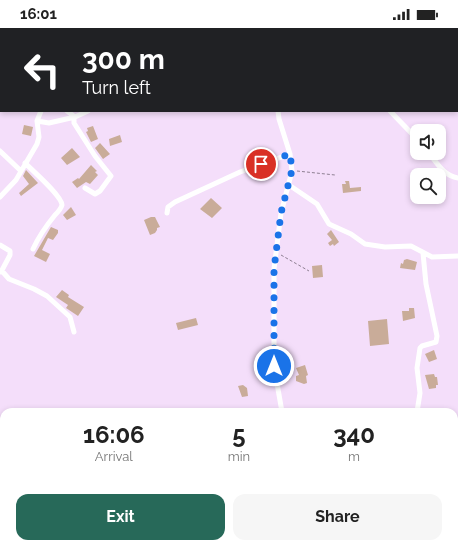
<!DOCTYPE html>
<html lang="en">
<head>
<meta charset="utf-8">
<style>
	:root { --surface:#fff; --page:#f6f6f6; --text:#222; --muted:#767676; --accent:#276959 }
	body { margin:0; font-family:Raleway,sans-serif; background:var(--page); color:var(--text); height:100vh; display:flex; flex-direction:column; font-size:15px; white-space:nowrap }
	* { box-sizing:border-box; margin:0 }
	p { font-size:13px; color:var(--muted) }
	.icon { flex:none; width:22px; height:22px; fill:none; stroke:currentColor; stroke-width:2; stroke-linecap:round; stroke-linejoin:round }
	.map { position:relative; flex:1; overflow:hidden }
	.panel { position:absolute; left:0px; top:380px; width:458px; height:140px; display:flex; flex-direction:column; background:var(--surface); border-radius:12px 12px 0 0; box-shadow:0 2px 6px #0003 }
	.panel>* { flex:none }
	.guide { position:absolute; left:0px; top:0px; width:458px; height:84px; box-shadow:0 2px 6px #0003; background:#202124; color:#fff; overflow:hidden }
	.buttons { position:absolute; left:410px; top:96px; display:grid; gap:8px }
	.buttons a { display:grid; place-items:center; width:36px; height:36px; border-radius:8px; background:var(--surface); box-shadow:0 2px 6px #0003; font-size:20px }
	.pin { position:absolute; display:grid; place-items:center; width:34px; height:34px; color:#fff; margin:-17px; border:2px solid #fff; border-radius:50%; box-shadow:0 1px 4px #0007 }
	.me { position:absolute; width:44px; margin:-22px; rotate:0deg; stroke-linejoin:round; filter:drop-shadow(0 0 3px #0008) }
	.turn { display:flex; align-items:center; gap:14px; height:84px; padding:0 16px; font-size:18px }
	.turn .icon { width:52px; height:52px; stroke-width:2.5 }
	.turn b { display:block; font-size:28px; line-height:34px }
	.eta { display:flex; justify-content:space-evenly; align-items:center; height:68px; text-align:center }
	.eta b { font-size:24px; font-weight:700; line-height:28px }
	.button { display:flex; gap:8px; margin-top:auto; padding:8px 16px }
	.button a { flex:1; height:46px; border-radius:12px; background:var(--accent); color:#fff; font-size:16px; font-weight:700; line-height:46px; text-align:center }
	.button a+a { background:var(--page); color:var(--text) }
	.status { display:flex; justify-content:space-between; align-items:center; height:28px; padding:0 20px; background:var(--surface); direction:ltr }
	.status svg { height:11px; fill:currentColor }
	.map>svg:first-child { display:block }
	.building { fill:#c9ac99 }
	.lines { fill:none; stroke-linecap:round; stroke-linejoin:round }
	.path { stroke:#8f8093; stroke-width:1; stroke-dasharray:3 2; stroke-linecap:butt }
	.minor { stroke:#fff; stroke-width:5 }
	.route { stroke:#1a73e8; stroke-width:7; stroke-dasharray:0 12.6 }
</style>
</head>
<body>
<div class="status"><b>16:01</b><svg viewBox="0 0 49 12"><path d="M0 12V9h3v3zM5 12V6h3v6zM10 12V3h3v9zM15 12V0h3v12zM26 1h20v11H26zM47 4h2v5h-2z"/></svg></div>
<div class="map">
<svg width="458" height="520" viewBox="0 0 458 520">
	<rect width="100%" height="100%" fill="#f4defa"/>
	<path class="building" d="M24,97L33,99L31,108L22,106Z
		M93,98L98,111L91,114L86,104L88,103L87,100Z
		M120,107L122,114L110,118L109,111Z
		M100,115L110,126L103,131L95,120Z
		M72,120L80,129L67,137L61,130Z
		M91,137L97,143L95,144L98,147L90,156L86,154L77,160L72,154L78,150L79,151Z
		M26,142L38,155L21,168L19,165L29,156L23,148Z
		M345,153H349L350,160L361,159V163L343,165L342,156H346Z
		M211,170L222,180L212,190L200,181Z
		M71,179L76,187L67,192L63,187Z
		M151,189H155L160,199L157,200V202L155,205L150,207L144,192Z
		M51,199L58,202V205L53,212L48,210L42,222L50,226L46,234L34,228Z
		M331,202L339,214L334,218L333,216L330,218L328,215L332,212L327,206Z
		M407,231L417,234L415,242L400,240L401,235L403,236L404,232Z
		M322,237L323,249L313,250L312,238Z
		M62,262L69,267L68,269L84,279L78,288L66,280L68,277L56,269Z
		M409,280H414L415,290L403,293L402,283H409Z
		M196,290L198,297L178,302L176,295Z
		M387,291L389,316L370,318L368,293Z
		M434,322L437,331L429,334L425,326Z
		M305,337L308,347L306,348L307,355L304,356L296,353V348L299,347L296,340Z
		M434,346L435,349H437L438,357H436V360L429,361L425,347Z
		M243,357L247,360L248,368L242,369L238,358Z"/>
	<g class="lines">
		<path class="path" d="M125,0L126,1
			M245,0L246,1
			M289,0V1
			M347,0V1
			M402,0L403,1
			M213,1L217,0
			M297,143L335,147
			M281,227L309,243"/>
		<path class="minor" d="M42,1V0
			M280,1L281,0
			M457,1V0
			M457,22L458,23
			M67,83L75,89L88,83
			M278,83L279,91L290,126L292,143L281,185L274,241V338L282,384
			M390,83L417,111
			M74,89V95L95,128L111,148L100,163L95,166L85,160
			M37,93L49,95L75,89
			M0,123L21,143
			M429,125C437,135 444,148 458,150
			M25,135C32,142 62,168 62,177C61,181 58,184 55,187C46,198 39,208 33,221
			M289,157L317,176L329,196L351,206L365,216L385,219L411,218L432,229L458,228
			M0,169L16,152L37,116L39,109L37,93L41,83
			M167,185L168,179L175,174L240,144L290,126
			M0,217L10,223V227L1,244
			M2,243L9,251L34,261L47,268L70,289L74,304
			M417,384L420,365L417,340L420,320L422,318L436,314L437,308L426,256L423,225
			M0,433H4
			M454,515L458,517
			M105,516V520
			M275,520L276,516
			M416,520L417,516"/>
	</g>
	<g class="lines">
		<path class="route" d="M261,136L290,126L292,142L281,185L274,241V338"/>
	</g>
</svg>
<div class="buttons">
<a><svg class="icon" aria-label="sound" viewBox="0 0 24 24"><path d="M4 9h4l5-4v14l-5-4H4zM17 9q2 3 0 6"/></svg></a>
<a><svg class="icon" aria-label="search" viewBox="0 0 24 24"><circle cx="10" cy="10" r="6"/><path d="M15 15l6 6"/></svg></a>
</div>
<div class="pin" style="left:261px;top:136px;background:#d93025"><svg class="icon" aria-label="arrive" viewBox="0 0 24 24"><path d="M6 21V4h12l-3 4 3 4H6"/></svg></div>
<svg class="me" style="left:274px;top:338px" viewBox="-20 -20 40 40"><circle r="17" fill="#1a73e8" stroke="#fff" stroke-width="3"/><path d="M0-11L8 9 0 5-8 9z" fill="#fff"/></svg>
<div class="guide">
<div class="turn"><svg class="icon" aria-label="left" viewBox="0 0 24 24"><path d="M17 20v-9H6M10 6l-5 5 5 5"/></svg><div><b>300 m</b>Turn left</div></div>
</div>
<section class="panel">
<div class="eta">
<div><b>16:06</b><p>Arrival</p></div>
<div><b>5</b><p>min</p></div>
<div><b>340</b><p>m</p></div>
</div>
<div class="button"><a>Exit</a><a>Share</a></div>
</section>
</div>
</body>
</html>
